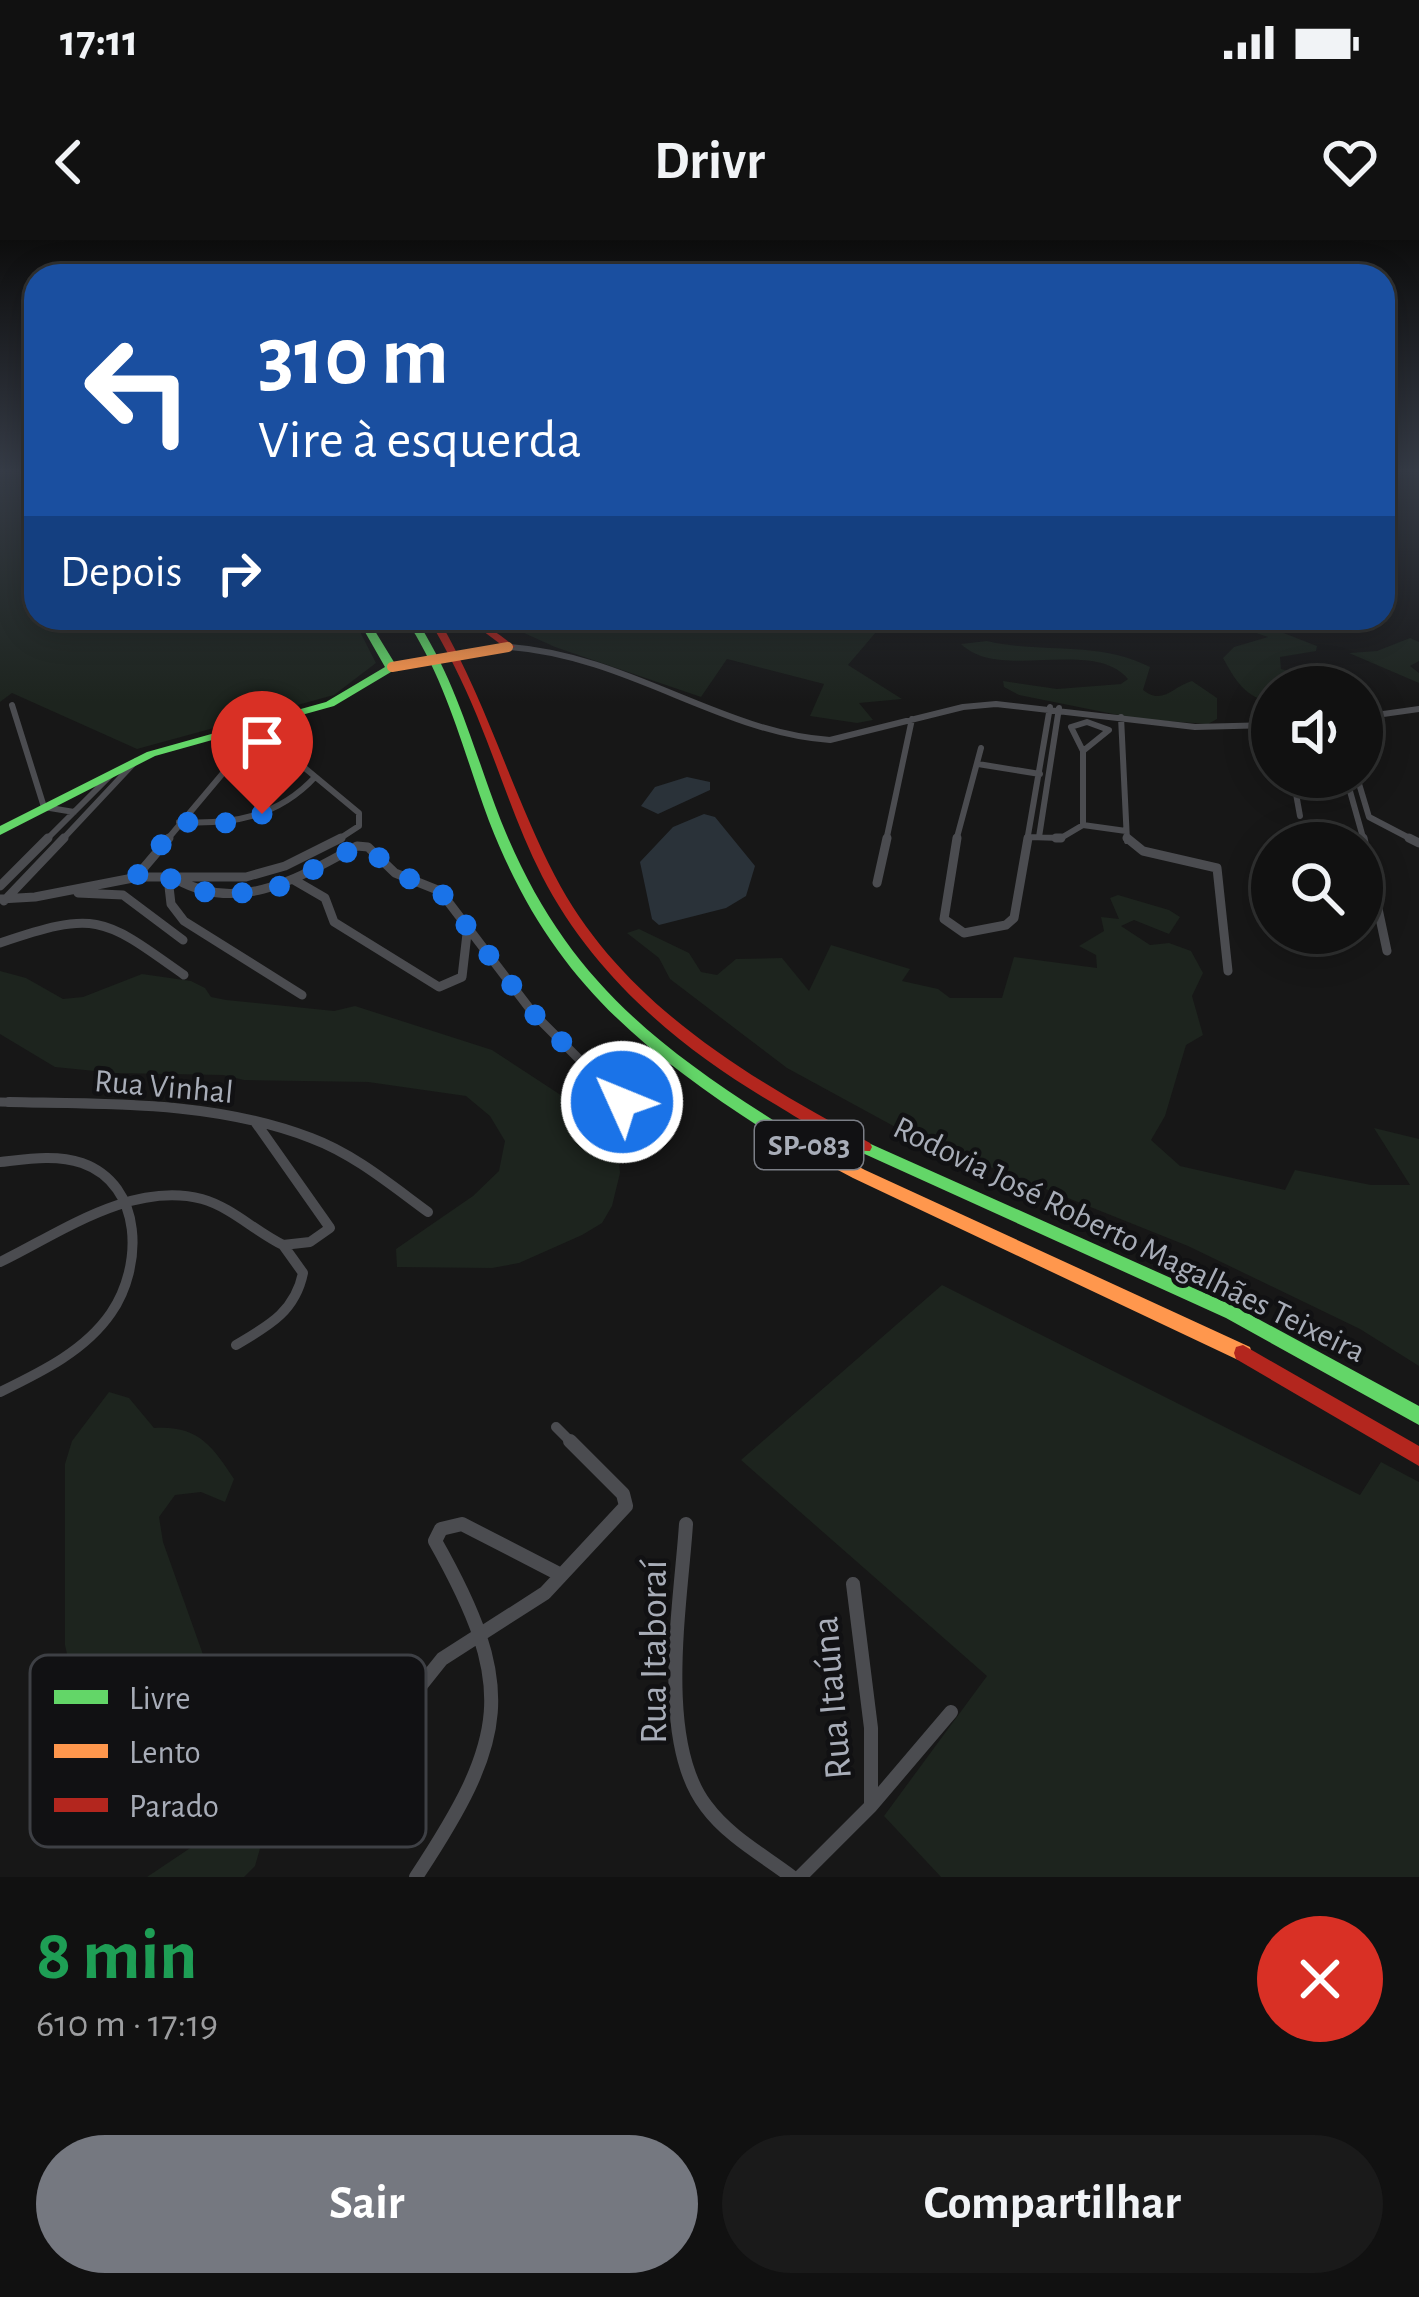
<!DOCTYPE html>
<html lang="pt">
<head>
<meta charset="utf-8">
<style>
	:root { --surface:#111; --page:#1a1a1a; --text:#f1f3f6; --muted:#9c9d9f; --line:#303131; --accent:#757880 }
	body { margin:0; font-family:"Alegreya Sans",sans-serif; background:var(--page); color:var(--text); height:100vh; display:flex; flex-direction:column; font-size:45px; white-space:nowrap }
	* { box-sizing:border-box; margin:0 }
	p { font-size:39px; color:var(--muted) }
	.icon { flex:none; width:66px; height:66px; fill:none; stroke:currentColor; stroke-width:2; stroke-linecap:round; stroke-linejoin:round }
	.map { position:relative; height:1637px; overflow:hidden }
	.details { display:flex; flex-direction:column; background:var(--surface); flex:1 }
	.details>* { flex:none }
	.top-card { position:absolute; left:24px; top:24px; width:1371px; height:366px; border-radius:36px; box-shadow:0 6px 30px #0003,0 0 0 3px var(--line); background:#1a4fa0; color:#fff; overflow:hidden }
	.buttons { position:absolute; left:1251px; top:426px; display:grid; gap:24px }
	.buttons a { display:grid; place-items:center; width:132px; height:132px; border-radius:50%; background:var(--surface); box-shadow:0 6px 30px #0003,0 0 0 3px var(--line); font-size:60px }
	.pin { position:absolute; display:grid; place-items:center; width:102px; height:102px; color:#fff; margin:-123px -51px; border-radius:50% 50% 50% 0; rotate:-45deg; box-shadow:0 0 12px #0007 }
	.pin .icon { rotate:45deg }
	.me { position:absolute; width:132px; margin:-66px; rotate:314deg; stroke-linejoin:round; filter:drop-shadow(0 0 9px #0008) }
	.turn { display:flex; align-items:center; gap:42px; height:252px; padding:0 36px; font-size:54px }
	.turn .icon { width:156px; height:156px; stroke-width:2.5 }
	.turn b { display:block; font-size:84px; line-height:102px }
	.then { display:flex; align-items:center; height:114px; padding:0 36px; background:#0003; gap:24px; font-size:45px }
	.round { display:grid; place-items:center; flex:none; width:126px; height:126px; border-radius:63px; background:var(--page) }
	.overview { display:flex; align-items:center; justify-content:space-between; height:204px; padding:0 36px }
	h1 { font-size:72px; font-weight:700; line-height:90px; color:#1e9e55 }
	.cta { display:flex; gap:24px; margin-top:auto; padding:24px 36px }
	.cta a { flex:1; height:138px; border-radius:72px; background:var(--accent); color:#fff; font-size:48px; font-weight:700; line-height:138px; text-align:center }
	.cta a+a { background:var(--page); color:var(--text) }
	.status { display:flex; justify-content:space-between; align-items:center; height:84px; padding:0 60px; background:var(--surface); direction:ltr }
	.status svg { height:33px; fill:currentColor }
	header { display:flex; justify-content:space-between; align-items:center; height:156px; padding:0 36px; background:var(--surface); font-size:54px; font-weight:700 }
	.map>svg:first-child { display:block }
	.green { fill:#1d241e }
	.water { fill:#2a3239 }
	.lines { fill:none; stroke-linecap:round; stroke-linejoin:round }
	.street-far3 { stroke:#4b4c50; stroke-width:6 }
	.street-far2 { stroke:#4b4c50; stroke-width:9 }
	.street-far1 { stroke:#4b4c50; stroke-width:10 }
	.street { stroke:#4b4c50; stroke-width:14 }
	.fast { fill:#63d668; fill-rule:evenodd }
	.slow { fill:#ff974d; fill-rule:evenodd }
	.jam { fill:#b3261e; fill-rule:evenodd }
	.slow-bridge { stroke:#ff974d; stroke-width:10 }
	.route { stroke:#1a73e8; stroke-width:21; stroke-dasharray:0 37.8 }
	.labels { text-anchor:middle; stroke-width:9; stroke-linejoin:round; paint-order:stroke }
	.shield { fill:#111113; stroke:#7b7e86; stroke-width:3 }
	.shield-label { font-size:30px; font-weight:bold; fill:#a8adb8 }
	.street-label { font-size:33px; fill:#a8adb8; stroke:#111113 }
	.near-street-label { font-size:39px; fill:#a8adb8; stroke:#111113 }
	.key { fill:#111113; stroke:#3e4045; stroke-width:3 }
	.key-label { font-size:33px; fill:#a8adb8 }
</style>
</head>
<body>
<div class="status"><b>17:11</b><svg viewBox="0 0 49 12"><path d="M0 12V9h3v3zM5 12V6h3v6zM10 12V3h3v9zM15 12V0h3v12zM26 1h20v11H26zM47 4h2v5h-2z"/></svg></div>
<header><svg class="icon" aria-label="back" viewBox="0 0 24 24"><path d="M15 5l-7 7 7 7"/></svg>Drivr<svg class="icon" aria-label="heart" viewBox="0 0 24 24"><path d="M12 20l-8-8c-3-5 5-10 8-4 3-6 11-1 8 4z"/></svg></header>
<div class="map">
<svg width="1419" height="1637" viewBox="0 0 1419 1637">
	<rect width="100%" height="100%" fill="#171717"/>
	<path class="green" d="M0,232H36V378H353L376,423L334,455L137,509L12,453L0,462Z
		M491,378H888L848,425L902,459L859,463L873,480L857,483L810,476L824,444L727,419L701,457L555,407Z
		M1212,378H1245L1317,406L1316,411L1280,417L1281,429L1352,447H1272V461C1246,460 1234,438 1223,418L1234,407L1268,397Z
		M1410,398L1419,402V421L1410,426L1419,433V443L1349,413L1377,411Z
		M987,401C1042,414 1098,400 1150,427L1143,450C1163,466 1173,446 1192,441L1217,458V479L1208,484L1138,479L1019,455L1004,447L1003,441L1057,449L1121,444L1128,439C1093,397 999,442 961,404Z
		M1118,655L1169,670L1180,677L1169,694L1134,680L1121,686L1150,705L1169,703L1191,711L1203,733L1192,756L1203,795L1186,805L1165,876L1151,900L1180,926L1285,950L1295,930L1371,945H1410L1374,888L1419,899V1126L1360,1089L1188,1006L910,895L787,828L670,739L659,718L627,693L639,689L689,713L701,732L717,735L736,719L782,718L809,751L831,705L910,729L902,741L938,749L950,758H1002L1014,717L1097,728L1096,715L1079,706L1104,691L1101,677L1119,679L1110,658Z
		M0,731L26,738L63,759L83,757L142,734L191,741L205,748L211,757L226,760L334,771L355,766L492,810L605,884L618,911L620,933L612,966L602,983L582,995L519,1023L492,1028L397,1027L396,1009L473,956L499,931L505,901L490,876L466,856L368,842L244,840L223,835L115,833L55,827L0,794Z
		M942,1045L1360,1255L1381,1222L1419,1242V1637H941L884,1576L987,1436L741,1220Z
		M109,1152L129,1158L154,1188C197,1185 212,1205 234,1239L225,1262L201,1252L175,1255L159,1277L163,1302L206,1423L182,1446L84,1492L65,1405V1224L72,1201Z
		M247,1570L265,1591L255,1626L244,1637H147Z"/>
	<path class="water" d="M687,537L710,542V550L658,574L641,566L655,547Z
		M704,574L715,577L755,626L746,656L726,668L659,685L652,679L640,622L673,587Z"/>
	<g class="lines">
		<path class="street-far3" d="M510,407C628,416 722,493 830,500L963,467L996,464L1195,487L1272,485
			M12,465L44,567L74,572
			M1121,477L1127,601
			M1362,477L1419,469
			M1087,482L1109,490L1083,511L1071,487Z
			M259,490L359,573V586L336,601
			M241,512L277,508
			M978,524L1040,534
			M1293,537L1300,576
			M1346,537L1364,601
			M1357,537L1369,577L1415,601
			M179,582C232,585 278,577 315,537
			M1083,585L1126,591
			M1030,597L1061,598L1083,585V511
			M1039,597L1059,468
			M45,601L112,534
			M61,601L136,521
			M166,601L260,489
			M886,601L912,479
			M956,601L981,508
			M1027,601L1050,467"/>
		<path class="street-far2" d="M957,598L944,679L964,693L1006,685L1014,678L1028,598
			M1056,598H1061
			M1127,598L1143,611L1217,628L1228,731
			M1363,598L1387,711
			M1409,598L1419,603
			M136,637L169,598
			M168,638L171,664L184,681L302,755
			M176,639C239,675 300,637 357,606L368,607L395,633L440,651L533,773L622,862
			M294,640L325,658L334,682L439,747L462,737L468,685
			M877,643L887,598
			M0,646L48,598
			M78,653L123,655L183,700
			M0,659L35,657L138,637H246L285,626L341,598
			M4,661L64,598
			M0,703C97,670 103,677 184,735
			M0,862L133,865"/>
		<path class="street-far1" d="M9,862C110,864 215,861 311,898C354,914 391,945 428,972
			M0,922C27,919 56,914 82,923C144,945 143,1027 111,1073C85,1111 41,1132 0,1152
			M0,1022C60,993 131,941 202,959C231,967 256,992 283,1005L310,1002L330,988L256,883
			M236,1105C268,1086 295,1072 303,1033L283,1005
			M556,1187L573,1204"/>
		<path class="street" d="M686,1284C681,1362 656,1501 706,1566C728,1596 763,1615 792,1637
			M853,1344L871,1488V1566
			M243,1455L256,1516L278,1565L311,1569L335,1553L442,1419L545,1353L626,1266L623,1254L570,1201
			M416,1637C507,1499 518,1448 435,1301L441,1289L462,1284L561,1335
			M800,1637L871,1566L951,1472"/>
		<path class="fast" d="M357,378H367L397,427L396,429L334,466L155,516L0,595V586L147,512L326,462L385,427Z
			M405,378H415C457,441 474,512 501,581C562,733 649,802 784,887L786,891L784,895H772C637,808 549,736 489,581C463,511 447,441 405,378Z
			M864,901L1238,1068L1419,1166V1185L1226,1078L858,911L856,907L858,903Z"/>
		<path class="slow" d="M778,885L865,930L1250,1107L1252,1113L1250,1119L1243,1121L1236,1119L853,938L772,895L770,891L772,887Z"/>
		<path class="jam" d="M428,378H438C487,462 511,551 555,636C621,763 747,837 870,903L872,907L870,911C849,913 794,875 773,863C679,808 593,735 542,636C516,585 499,529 477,476C463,442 447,410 428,378Z
			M451,378C477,378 496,391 515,407L507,409L483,391Z
			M1243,1105L1419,1206V1226L1236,1119L1234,1113L1236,1107Z"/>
		<path class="slow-bridge" d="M392,427L508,407"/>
	</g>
	<linearGradient id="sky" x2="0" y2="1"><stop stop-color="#0d0d0d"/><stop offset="0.5" stop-color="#363c47"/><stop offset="1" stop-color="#363c47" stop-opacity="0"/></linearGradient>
	<rect width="1419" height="462" fill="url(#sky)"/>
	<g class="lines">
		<path class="route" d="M262,574L234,583L179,582L136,637L176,639L191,650L230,655L281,646L357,607H368L395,633L440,651L533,773L622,862"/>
	</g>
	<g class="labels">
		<rect class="shield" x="755" y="881" width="108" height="48" rx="9"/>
		<g class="shield-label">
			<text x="809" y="915">SP-083</text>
		</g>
		<g class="street-label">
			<text transform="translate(164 845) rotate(5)" y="12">Rua Vinhal</text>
			<text transform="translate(1130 998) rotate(26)" y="12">Rodovia José Roberto Magalhães Teixeira</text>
		</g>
		<g class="near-street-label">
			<text transform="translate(652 1412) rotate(-90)" y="14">Rua Itaboraí</text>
			<text transform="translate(830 1458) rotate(-95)" y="14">Rua Itaúna</text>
		</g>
	</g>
	<rect x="30" y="1415" width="396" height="192" rx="18" class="key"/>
	<rect x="54" y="1450" width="54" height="14" fill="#63d668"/>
	<rect x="54" y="1504" width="54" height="14" fill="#ff974d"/>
	<rect x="54" y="1558" width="54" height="14" fill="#b3261e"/>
	<g class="key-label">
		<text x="129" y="1469">Livre</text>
		<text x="129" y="1523">Lento</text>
		<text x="129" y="1577">Parado</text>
	</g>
</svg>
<div class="buttons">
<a><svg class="icon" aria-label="sound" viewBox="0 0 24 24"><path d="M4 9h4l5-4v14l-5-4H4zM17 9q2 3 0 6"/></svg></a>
<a><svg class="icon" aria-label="search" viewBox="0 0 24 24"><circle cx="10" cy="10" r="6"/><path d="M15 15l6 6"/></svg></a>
</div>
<div class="pin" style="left:262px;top:574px;background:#d93025"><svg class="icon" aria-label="arrive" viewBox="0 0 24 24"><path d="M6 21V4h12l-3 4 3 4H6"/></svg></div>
<svg class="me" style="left:622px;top:862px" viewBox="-20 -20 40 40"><circle r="17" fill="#1a73e8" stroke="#fff" stroke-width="3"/><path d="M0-11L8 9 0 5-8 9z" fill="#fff"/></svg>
<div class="top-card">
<div class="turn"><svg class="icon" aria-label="left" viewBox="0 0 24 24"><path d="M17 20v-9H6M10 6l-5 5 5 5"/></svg><div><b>310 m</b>Vire à esquerda</div></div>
<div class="then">Depois<svg class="icon" aria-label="right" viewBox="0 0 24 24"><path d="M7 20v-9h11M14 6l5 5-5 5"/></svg></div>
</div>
</div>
<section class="details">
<div class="overview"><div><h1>8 min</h1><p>610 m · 17:19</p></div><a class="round" style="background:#d93025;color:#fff"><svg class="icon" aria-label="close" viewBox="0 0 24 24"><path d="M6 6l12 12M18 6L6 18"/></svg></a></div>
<div class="cta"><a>Sair</a><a>Compartilhar</a></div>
</section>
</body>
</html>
